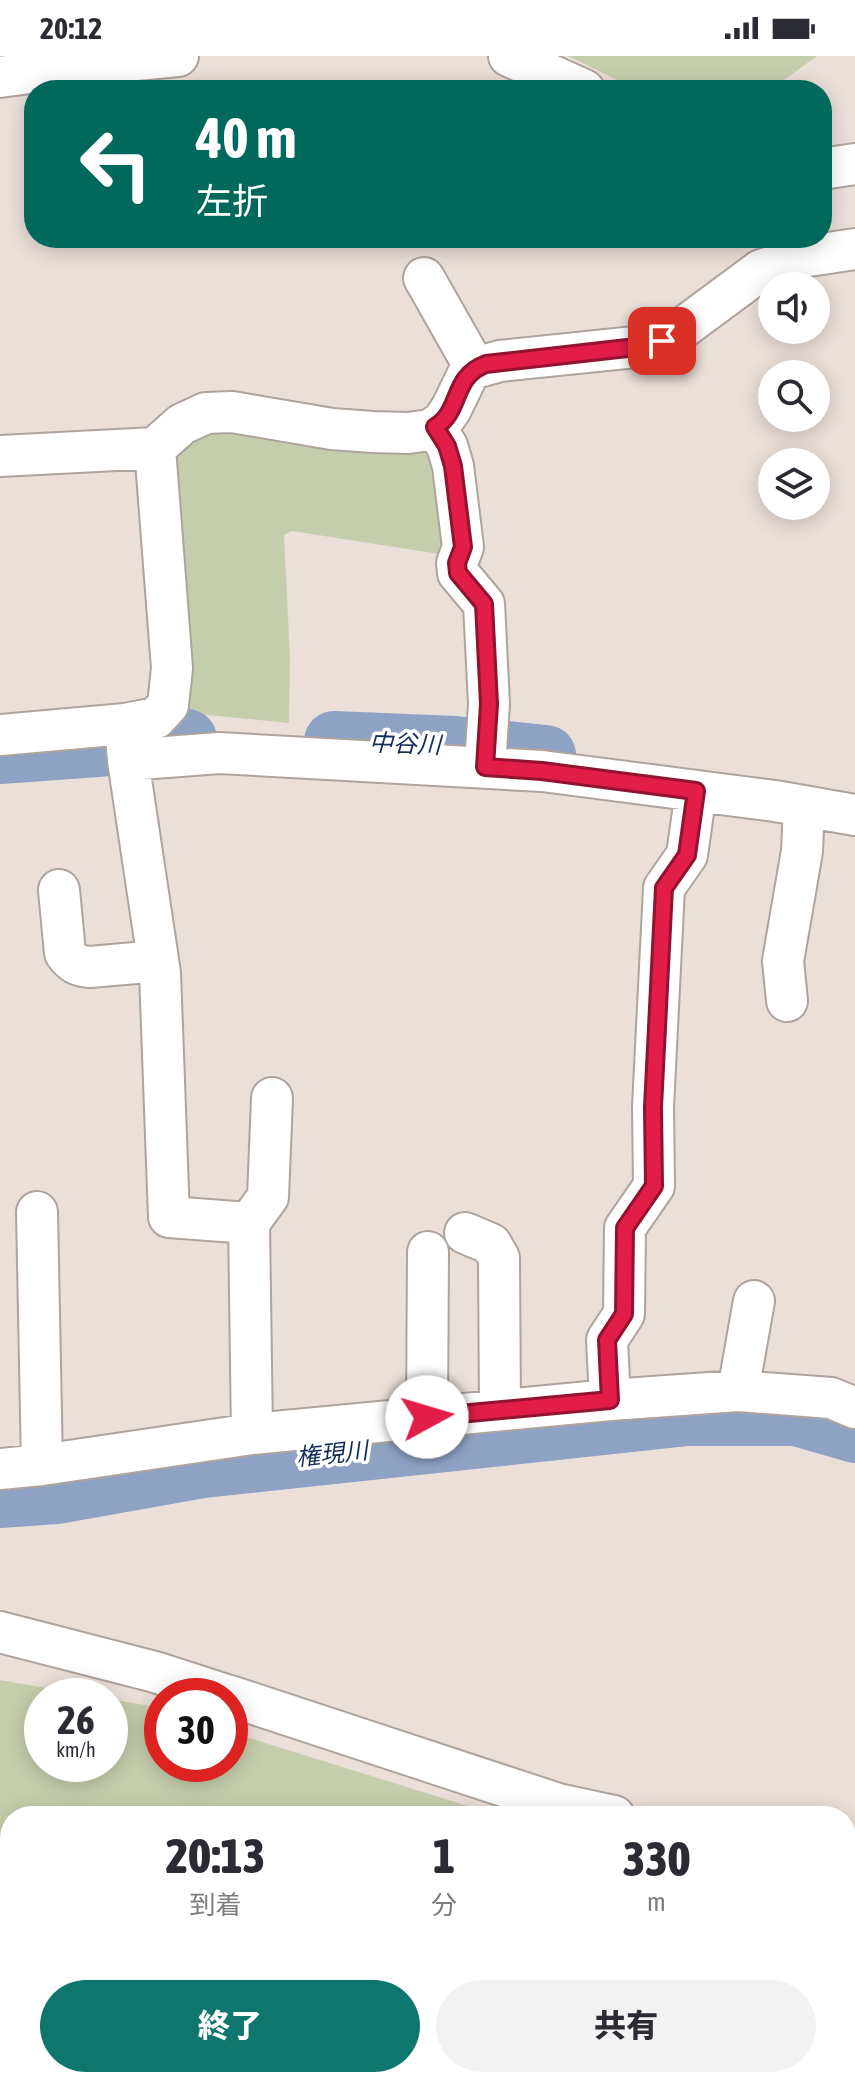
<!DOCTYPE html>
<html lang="ja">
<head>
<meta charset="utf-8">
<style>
	:root { --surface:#fff; --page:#f2f2f3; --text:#2b2b33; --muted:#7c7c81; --accent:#0f766e }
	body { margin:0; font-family:"Asap Condensed","Noto Sans JP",sans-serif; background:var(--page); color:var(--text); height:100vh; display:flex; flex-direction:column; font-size:30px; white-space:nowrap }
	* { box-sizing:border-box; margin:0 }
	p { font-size:26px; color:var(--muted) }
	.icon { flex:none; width:44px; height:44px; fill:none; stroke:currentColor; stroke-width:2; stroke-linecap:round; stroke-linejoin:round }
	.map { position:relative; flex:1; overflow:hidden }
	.drawer { position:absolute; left:0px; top:1750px; width:856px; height:282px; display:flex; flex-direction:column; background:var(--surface); border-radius:32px 32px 0 0; box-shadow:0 4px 20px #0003 }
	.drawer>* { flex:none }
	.banner { position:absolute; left:24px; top:24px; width:808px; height:168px; border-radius:32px; box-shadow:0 4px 20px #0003; background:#00695c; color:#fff; overflow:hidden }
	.tools { position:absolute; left:758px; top:216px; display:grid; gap:16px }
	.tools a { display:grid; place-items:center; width:72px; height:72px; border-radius:50%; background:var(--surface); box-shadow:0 4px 20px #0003; font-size:40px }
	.speed { position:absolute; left:24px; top:1622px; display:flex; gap:16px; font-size:40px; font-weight:700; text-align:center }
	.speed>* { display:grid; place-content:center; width:104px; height:104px; border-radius:50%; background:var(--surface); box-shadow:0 4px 20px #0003; line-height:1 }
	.speed small { font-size:20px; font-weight:400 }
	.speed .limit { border:12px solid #d22; background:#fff; color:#111 }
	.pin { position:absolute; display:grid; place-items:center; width:68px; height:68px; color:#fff; margin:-34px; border-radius:16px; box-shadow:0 4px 12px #0006 }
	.me { position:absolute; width:88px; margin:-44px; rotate:84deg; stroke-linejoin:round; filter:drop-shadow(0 0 6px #0008) }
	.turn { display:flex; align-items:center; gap:28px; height:168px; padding:0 40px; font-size:36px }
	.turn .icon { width:104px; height:104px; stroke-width:2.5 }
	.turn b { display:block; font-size:56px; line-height:68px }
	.eta { display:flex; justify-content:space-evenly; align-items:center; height:136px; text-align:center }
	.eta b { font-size:48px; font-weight:800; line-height:56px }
	.action { display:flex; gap:16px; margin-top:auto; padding:16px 40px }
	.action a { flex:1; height:92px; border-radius:48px; background:var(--accent); color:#fff; font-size:32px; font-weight:800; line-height:92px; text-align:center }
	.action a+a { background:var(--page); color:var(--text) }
	.status { display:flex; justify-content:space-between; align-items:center; height:56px; padding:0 40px; background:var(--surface); direction:ltr }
	.status svg { height:22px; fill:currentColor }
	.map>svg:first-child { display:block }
	.green { fill:#c5ceac }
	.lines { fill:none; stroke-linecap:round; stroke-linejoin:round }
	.river { stroke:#8ea2c4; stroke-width:60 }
	.minor-casing { stroke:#afa39d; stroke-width:44 }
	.minor { stroke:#fff; stroke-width:40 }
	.route-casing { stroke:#92132f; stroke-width:20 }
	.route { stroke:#e11d48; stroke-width:14 }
	.labels { text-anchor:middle; stroke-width:7; stroke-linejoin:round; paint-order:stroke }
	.water-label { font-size:24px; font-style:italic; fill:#132d59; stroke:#fff }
</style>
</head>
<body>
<div class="status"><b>20:12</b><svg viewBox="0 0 49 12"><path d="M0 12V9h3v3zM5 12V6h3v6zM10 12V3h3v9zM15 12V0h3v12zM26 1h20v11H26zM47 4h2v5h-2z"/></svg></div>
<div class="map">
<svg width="855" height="2031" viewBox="0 0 855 2031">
	<rect width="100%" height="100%" fill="#ebdfd9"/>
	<path class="green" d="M568,0H817L770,34H638Z
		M205,368L436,392L452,500L292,475L284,479L290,602L289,667L187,657L173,389Z
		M0,1624L93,1640H42V1708H110V1643L145,1649L162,1654V1708H230V1676L500,1760H10V2022H823L830,2031H0Z"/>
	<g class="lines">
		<path class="river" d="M334,685L455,690L546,699
			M0,698L97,691L187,683
			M0,1442L57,1438L203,1412L687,1360H796L855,1377"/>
		<g class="minor-casing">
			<path id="minor" d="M509,0L584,34
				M0,21L105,7L178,0
				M822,113L855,108
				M424,222L475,312
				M435,371L447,390L453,410L463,491L457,507L458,517L484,548L489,648L485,711
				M155,392L182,368L206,357L232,356L332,373L373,376L408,377L430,374L442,366L451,353L468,318L475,312L500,305L645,290L662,285L676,277L761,214L802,201L855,193
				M0,400L155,392L172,612L168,649L156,662L125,668L0,679
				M125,668L128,704L160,917L169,1161L249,1167L252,1378
				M128,704L219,697L542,715L775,745L855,759
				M59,834L65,897C72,907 78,910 90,911L158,905
				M787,945L783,905L802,795L804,750
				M37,1156L42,1409
				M249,1167L268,1141L272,1042
				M465,1177L491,1188L499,1202L500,1354
				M738,1335L754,1245
				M610,1344L607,1284L624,1258L625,1172L654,1130L653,1051L664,832L687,799L696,735
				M427,1361L428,1196
				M0,1413L42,1409L252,1378L610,1344L738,1335L831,1342L855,1352
				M0,1576L155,1616L229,1640
				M230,1640L558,1748L614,1760
				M846,1811L855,1812"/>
		</g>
		<use href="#minor" class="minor"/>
	</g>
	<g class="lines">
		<g class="route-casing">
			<path id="route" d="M427,1361L610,1344L607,1284L624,1258L625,1172L654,1130L653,1051L664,832L687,799L696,735L542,715L485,711L489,648L484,548L458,517L457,507L463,491L453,410L447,390L435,371C462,355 451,321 486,308L645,290L662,285"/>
		</g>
		<use href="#route" class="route"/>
	</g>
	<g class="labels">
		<g class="water-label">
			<text transform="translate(405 688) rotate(2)" y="8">中谷川</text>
			<text transform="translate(332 1398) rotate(-6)" y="8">権現川</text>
		</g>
	</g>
</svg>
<div class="tools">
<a><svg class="icon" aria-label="sound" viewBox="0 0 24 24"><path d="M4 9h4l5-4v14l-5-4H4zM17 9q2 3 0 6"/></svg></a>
<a><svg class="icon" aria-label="search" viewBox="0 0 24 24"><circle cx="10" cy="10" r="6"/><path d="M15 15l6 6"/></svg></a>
<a><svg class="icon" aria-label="layers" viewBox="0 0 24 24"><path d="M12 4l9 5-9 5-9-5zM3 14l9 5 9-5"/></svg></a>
</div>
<div class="speed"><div>26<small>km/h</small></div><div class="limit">30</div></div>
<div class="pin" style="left:662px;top:285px;background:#d93025"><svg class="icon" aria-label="arrive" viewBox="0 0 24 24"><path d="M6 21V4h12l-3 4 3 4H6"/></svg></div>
<svg class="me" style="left:427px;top:1361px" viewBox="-20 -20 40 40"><circle r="19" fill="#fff"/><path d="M0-13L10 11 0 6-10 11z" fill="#e11d48"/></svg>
<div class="banner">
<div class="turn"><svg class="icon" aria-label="left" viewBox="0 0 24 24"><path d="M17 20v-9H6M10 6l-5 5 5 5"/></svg><div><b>40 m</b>左折</div></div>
</div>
<section class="drawer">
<div class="eta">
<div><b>20:13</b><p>到着</p></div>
<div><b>1</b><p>分</p></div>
<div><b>330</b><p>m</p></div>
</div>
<div class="action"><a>終了</a><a>共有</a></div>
</section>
</div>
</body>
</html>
